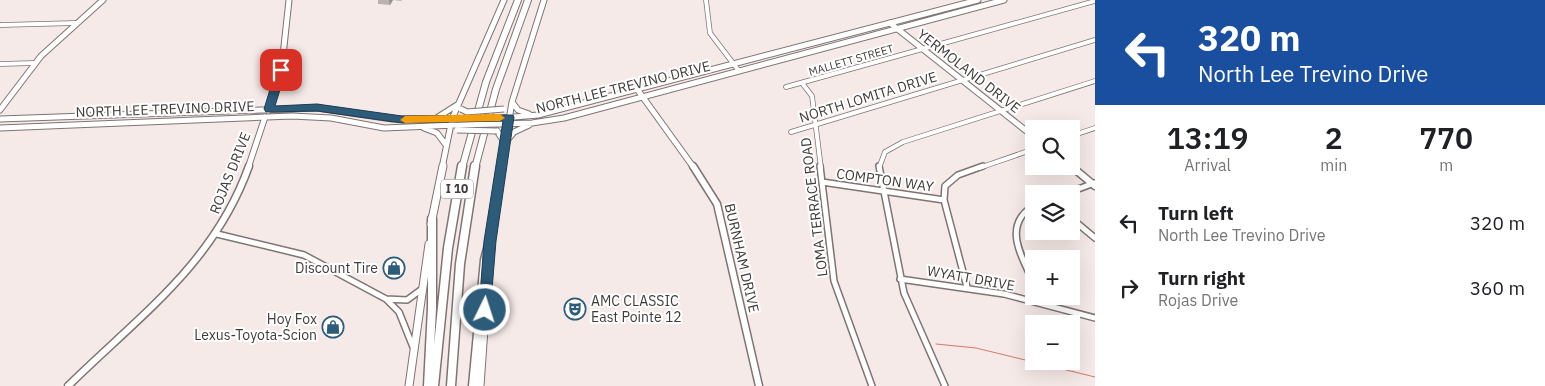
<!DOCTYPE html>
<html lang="en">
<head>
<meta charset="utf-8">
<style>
	:root { --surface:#fff; --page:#f2f2f2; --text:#202124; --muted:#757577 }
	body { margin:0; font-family:"IBM Plex Sans",sans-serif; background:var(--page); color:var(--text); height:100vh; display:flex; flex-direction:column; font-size:19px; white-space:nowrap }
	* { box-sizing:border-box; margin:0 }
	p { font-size:16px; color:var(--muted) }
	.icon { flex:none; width:28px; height:28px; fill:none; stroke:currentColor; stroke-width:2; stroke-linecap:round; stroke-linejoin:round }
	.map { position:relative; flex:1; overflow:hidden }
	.sheet { display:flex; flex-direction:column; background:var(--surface); width:450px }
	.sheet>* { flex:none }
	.banner { background:#1a4fa0; color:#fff; overflow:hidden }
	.buttons { position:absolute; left:1025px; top:120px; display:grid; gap:10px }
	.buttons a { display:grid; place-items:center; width:55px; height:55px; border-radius:0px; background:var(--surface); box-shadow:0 5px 20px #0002; font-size:25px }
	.pin { position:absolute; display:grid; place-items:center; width:42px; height:42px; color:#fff; margin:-21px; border-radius:10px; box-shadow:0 2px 8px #0006 }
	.me { position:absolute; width:55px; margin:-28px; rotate:4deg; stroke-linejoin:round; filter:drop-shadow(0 0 4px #0008) }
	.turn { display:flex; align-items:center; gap:18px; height:105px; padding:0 20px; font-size:22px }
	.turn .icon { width:65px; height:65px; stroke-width:2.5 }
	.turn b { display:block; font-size:35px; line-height:42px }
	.eta { display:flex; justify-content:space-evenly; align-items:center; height:85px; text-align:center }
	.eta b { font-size:30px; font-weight:600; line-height:35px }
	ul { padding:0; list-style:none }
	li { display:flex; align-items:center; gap:15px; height:65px; padding:0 20px }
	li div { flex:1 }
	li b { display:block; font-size:19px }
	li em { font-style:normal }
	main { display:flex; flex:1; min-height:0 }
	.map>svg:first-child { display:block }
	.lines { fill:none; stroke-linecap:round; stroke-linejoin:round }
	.stream { stroke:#d47869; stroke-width:1 }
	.minor-far1-casing { stroke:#7e7472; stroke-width:5.5 }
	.minor-casing { stroke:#7e7472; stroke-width:8 }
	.tertiary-far1-casing { stroke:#7e7472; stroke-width:7 }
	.tertiary-casing { stroke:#7e7472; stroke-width:9 }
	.secondary-far1-casing { stroke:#7e7472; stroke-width:7 }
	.secondary-casing { stroke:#7e7472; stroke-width:9 }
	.motorway-far1-casing { stroke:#7e7472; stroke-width:8 }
	.motorway-casing { stroke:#7e7472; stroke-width:11 }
	.minor-far1 { stroke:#fff; stroke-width:4 }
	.minor { stroke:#fff; stroke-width:5 }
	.tertiary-far1 { stroke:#fff; stroke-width:5 }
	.tertiary { stroke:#fff; stroke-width:6 }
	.secondary-far1 { stroke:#fff; stroke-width:5 }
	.secondary { stroke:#fff; stroke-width:7 }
	.motorway-far1 { stroke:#fff; stroke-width:6 }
	.motorway { stroke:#fff; stroke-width:8 }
	.secondary-bridge-casing { stroke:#7e7472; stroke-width:7; stroke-linecap:butt }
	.secondary-bridge { stroke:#fff; stroke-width:5 }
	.wall { fill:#bbb1af }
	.shaded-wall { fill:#98908f }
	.route { fill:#2d5b7a; stroke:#1d3b4f }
	.slow { fill:#f59e0b }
	.labels { text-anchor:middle; stroke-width:4; stroke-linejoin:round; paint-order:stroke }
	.far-street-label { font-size:11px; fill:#403c3b; stroke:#fff }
	.shield { fill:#fff; stroke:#797676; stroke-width:1 }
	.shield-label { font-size:12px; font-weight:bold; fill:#403c3b }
	.street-label { font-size:14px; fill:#403c3b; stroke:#fff }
	.poi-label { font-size:14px; fill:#403c3b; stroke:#fff; text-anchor:end }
</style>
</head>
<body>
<main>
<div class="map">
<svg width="1095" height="386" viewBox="0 0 1095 386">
	<rect width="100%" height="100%" fill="#f6eae8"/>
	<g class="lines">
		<path class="stream" d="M936,344L976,348L1095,377"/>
		<g class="minor-far1-casing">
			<path id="minor-far1" d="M706,0L710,33L739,71
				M1,25L76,23
				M0,64L35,63
				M802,83L812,96L821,168
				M786,87L1095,1
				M791,132L1095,40
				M1071,136L1095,128
				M879,168L885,152L903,142L1095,81
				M979,168L1034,149"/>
		</g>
		<g class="minor-casing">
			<path id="minor" d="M820,166L834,281L872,386
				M879,166L904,293L945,386
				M822,182L944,200
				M1065,194L1094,183
				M1034,205C1001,226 1022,256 1034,284
				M1071,218L1095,238
				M217,234L304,255L386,299L407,300L422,289
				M900,279L1004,294L1095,318
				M967,287L944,200L945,186L958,175L983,166
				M387,300L399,312L413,347"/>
		</g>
		<g class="tertiary-far1-casing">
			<path id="tertiary-far1" d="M890,23L1034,137
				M637,89L694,168
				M0,110L41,56L103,0
				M1071,166L1073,168
				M248,168L265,117"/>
		</g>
		<g class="tertiary-casing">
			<path id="tertiary" d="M693,166L717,204L759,386
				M1071,166L1095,186
				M68,386C139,316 214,264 249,166"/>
		</g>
		<g class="secondary-far1-casing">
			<path id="secondary-far1" d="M512,102L518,110L529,114
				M268,111L281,74L289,0
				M438,117L457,105
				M501,118L538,115L978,0
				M0,119L317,108L392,119H459
				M499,124L532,123L564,118L1004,0
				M0,128L292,116L331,118L384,128L456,125
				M424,128L437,133L446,145
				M497,131L505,143L514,132L529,125
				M442,168L452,119L504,0
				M501,168L512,102L544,0"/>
		</g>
		<g class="secondary-casing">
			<path id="secondary" d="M431,224L443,166
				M489,245L501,166
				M409,386L429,244
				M480,386L488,272"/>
		</g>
		<g class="motorway-far1-casing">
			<path id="motorway-far1" d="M462,168L486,82L518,0
				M475,168L496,89L528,0"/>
		</g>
		<g class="motorway-casing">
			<path id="motorway" d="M428,386L432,308V219
				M434,386L448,248L462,166
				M451,386L460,264L475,166
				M473,386L485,260L490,241"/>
		</g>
		<use href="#minor-far1" class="minor-far1"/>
		<use href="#minor" class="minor"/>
		<use href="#tertiary-far1" class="tertiary-far1"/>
		<use href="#tertiary" class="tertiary"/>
		<use href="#secondary-far1" class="secondary-far1"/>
		<use href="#secondary" class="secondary"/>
		<use href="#motorway-far1" class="motorway-far1"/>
		<use href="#motorway" class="motorway"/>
		<g class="secondary-bridge-casing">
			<path id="secondary-bridge" d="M461,109L467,112L504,109
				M459,119L501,118
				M456,125L499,124
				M457,130L497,131"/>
		</g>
		<use href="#secondary-bridge" class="secondary-bridge"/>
	</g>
	<path class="wall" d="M378,0H402L401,1L393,0L390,5L378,4Z"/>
	<path class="shaded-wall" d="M389,0H393L390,5Z"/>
	<path class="route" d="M281,67L286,70L275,106L317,104L402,116L513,115L514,117L496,241L490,314L485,315L481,314L479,310L484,241L503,121L402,123L317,111L266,112L264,109L276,70Z"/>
	<path class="slow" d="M500,114L505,118L500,121L405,123L400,120L405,116Z"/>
	<defs>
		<g id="shop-ring" transform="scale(1.125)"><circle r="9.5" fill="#fff" stroke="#2d5b7a" stroke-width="1.5"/><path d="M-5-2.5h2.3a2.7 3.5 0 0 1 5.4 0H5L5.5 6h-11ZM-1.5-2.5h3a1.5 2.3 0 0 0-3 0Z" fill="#2d5b7a"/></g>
		<g id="theatre-ring" transform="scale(1.125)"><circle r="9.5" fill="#fff" stroke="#2d5b7a" stroke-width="1.5"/><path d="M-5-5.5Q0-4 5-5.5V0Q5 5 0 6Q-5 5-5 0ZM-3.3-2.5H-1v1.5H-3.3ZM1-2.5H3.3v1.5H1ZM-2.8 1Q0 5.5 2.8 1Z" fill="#2d5b7a"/></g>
	</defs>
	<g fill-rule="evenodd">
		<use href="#shop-ring" x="394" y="268"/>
		<use href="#theatre-ring" x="575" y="309"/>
		<use href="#shop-ring" x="333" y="327"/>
	</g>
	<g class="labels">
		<g class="far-street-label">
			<text transform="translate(851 60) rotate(-16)" y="4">MALLETT STREET</text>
		</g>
		<rect class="shield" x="441" y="179.5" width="32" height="19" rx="4"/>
		<g class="shield-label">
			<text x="457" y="193">I 10</text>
		</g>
		<g class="street-label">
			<text transform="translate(969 71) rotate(38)" y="5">YERMOLAND DRIVE</text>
			<text transform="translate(623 87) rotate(-14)" y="5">NORTH LEE TREVINO DRIVE</text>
			<text transform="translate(868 97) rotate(-17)" y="5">NORTH LOMITA DRIVE</text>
			<text transform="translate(165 109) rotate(-2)" y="5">NORTH LEE TREVINO DRIVE</text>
			<text transform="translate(230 173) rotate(-68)" y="5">ROJAS DRIVE</text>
			<text transform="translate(885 180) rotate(8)" y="5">COMPTON WAY</text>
			<text transform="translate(814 207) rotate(-97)" y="5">LOMA TERRACE ROAD</text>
			<text transform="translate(742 258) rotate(77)" y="5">BURNHAM DRIVE</text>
			<text transform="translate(971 278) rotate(10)" y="5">WYATT DRIVE</text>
		</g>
		<g class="poi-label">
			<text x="378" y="273">Discount Tire</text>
			<text x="591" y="306" text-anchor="start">AMC CLASSIC<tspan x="591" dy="16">East Pointe 12</tspan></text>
			<text x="317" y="324">Hoy Fox<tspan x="317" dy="16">Lexus-Toyota-Scion</tspan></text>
		</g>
	</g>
</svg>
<div class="buttons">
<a><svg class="icon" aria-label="search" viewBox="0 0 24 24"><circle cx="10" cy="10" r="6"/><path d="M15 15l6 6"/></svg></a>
<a><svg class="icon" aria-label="layers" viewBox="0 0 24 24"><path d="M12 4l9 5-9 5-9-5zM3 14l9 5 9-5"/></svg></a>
<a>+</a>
<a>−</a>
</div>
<div class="pin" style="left:281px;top:70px;background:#d93025"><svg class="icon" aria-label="arrive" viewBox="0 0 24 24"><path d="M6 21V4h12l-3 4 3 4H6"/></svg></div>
<svg class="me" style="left:485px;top:310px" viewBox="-20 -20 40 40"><circle r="17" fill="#2d5b7a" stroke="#fff" stroke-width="3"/><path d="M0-11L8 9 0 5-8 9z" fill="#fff"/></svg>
</div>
<section class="sheet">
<div class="banner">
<div class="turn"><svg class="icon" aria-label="left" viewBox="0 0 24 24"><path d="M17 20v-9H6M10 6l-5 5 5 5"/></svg><div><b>320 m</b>North Lee Trevino Drive</div></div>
</div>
<div class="eta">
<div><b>13:19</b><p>Arrival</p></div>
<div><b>2</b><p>min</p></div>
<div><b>770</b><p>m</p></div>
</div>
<ul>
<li><svg class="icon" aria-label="left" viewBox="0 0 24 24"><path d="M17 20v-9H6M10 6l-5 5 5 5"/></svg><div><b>Turn left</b><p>North Lee Trevino Drive</p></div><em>320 m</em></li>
<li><svg class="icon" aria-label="right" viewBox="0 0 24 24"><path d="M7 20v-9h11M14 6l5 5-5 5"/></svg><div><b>Turn right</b><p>Rojas Drive</p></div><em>360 m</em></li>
</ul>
</section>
</main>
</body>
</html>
